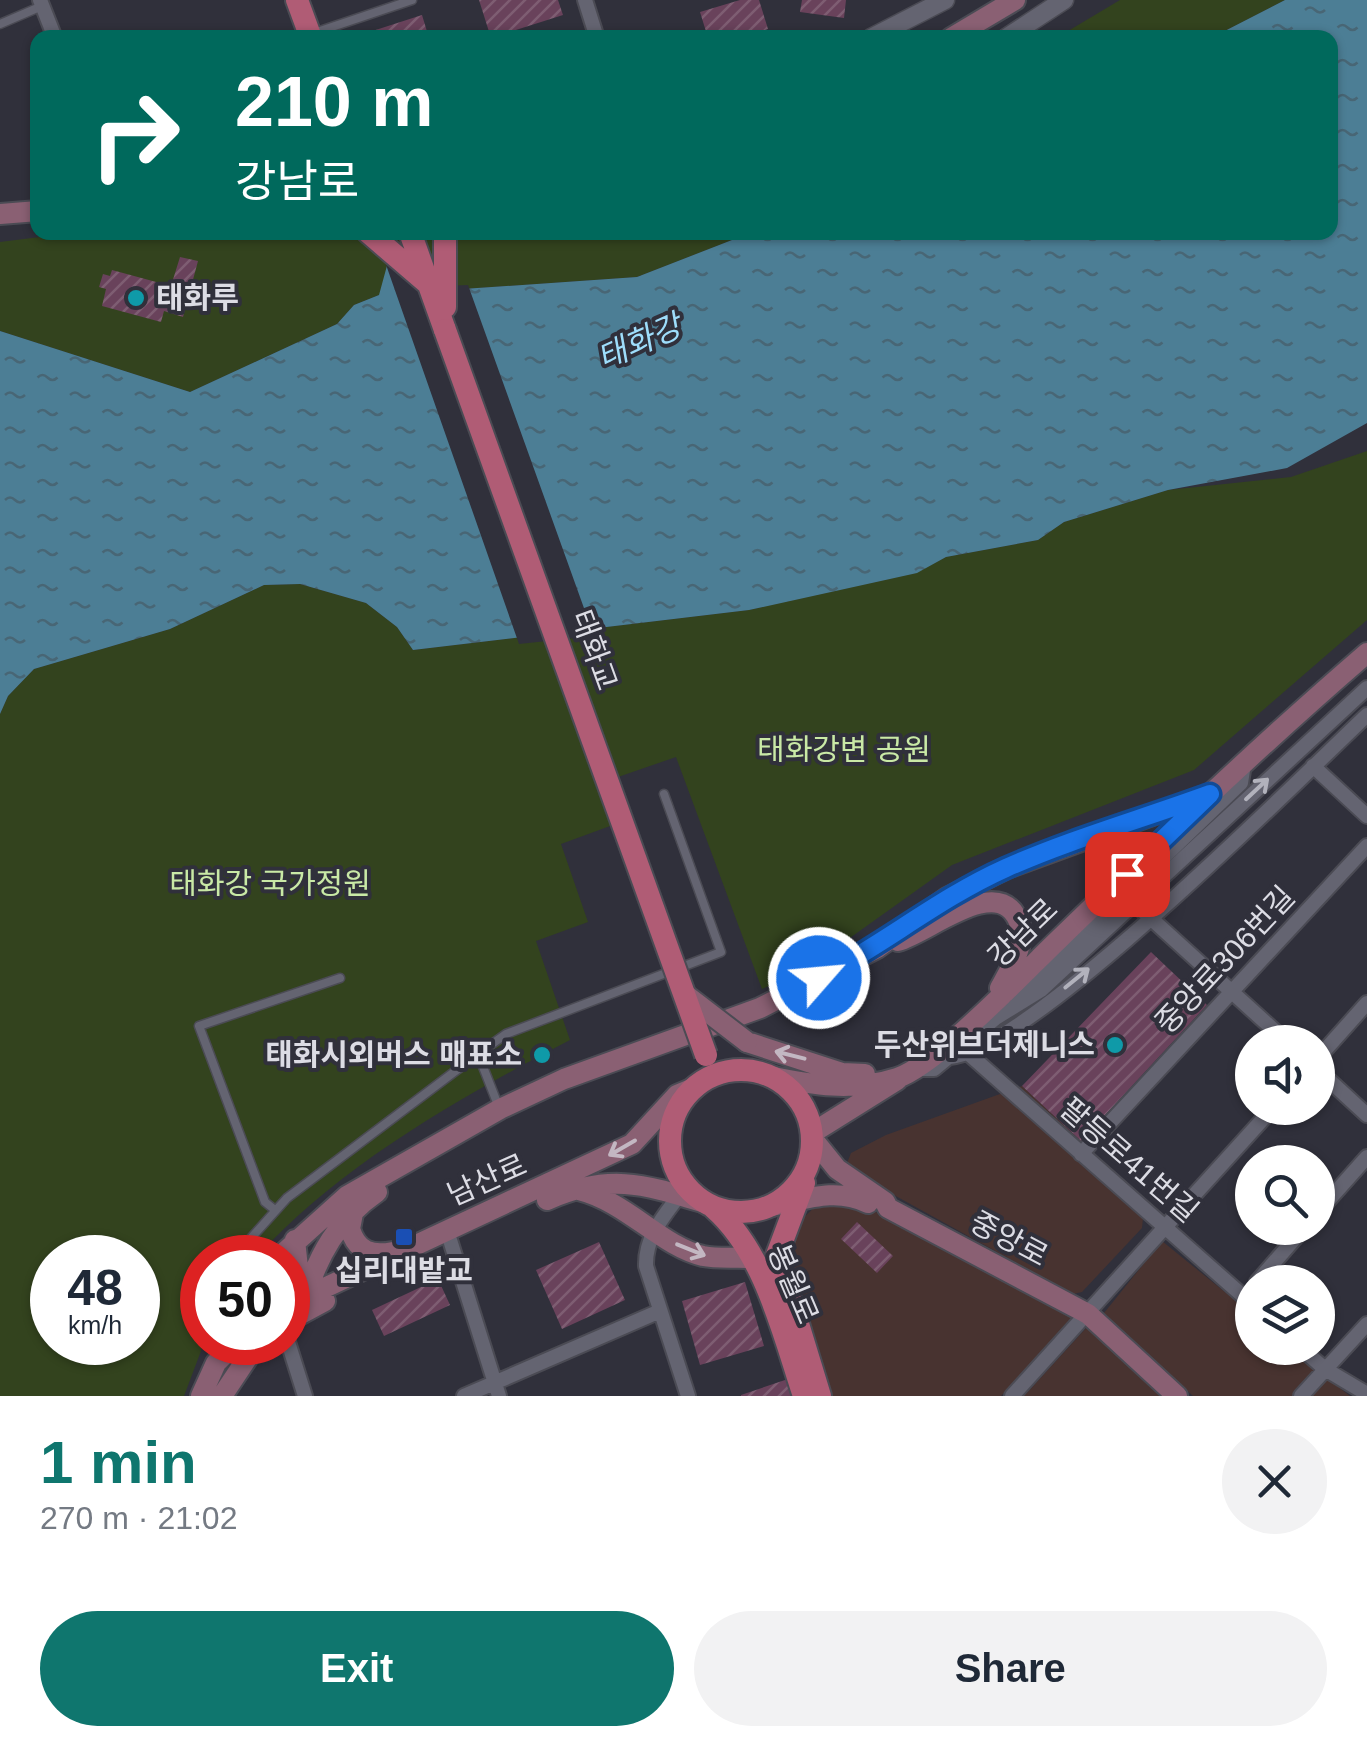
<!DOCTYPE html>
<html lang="en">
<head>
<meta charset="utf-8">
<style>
	:root { --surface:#fff; --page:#f2f2f3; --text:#1f2937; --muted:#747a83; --accent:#0f766e }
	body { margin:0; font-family:Helvetica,"Noto Sans KR",sans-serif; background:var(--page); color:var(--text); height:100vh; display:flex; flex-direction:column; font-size:38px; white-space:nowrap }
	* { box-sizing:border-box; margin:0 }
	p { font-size:32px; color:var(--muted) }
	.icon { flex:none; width:55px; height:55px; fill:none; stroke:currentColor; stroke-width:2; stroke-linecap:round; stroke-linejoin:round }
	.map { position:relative; height:1396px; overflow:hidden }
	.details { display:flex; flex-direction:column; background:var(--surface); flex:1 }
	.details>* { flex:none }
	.hud { position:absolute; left:30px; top:30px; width:1308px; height:210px; border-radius:20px; box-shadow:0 2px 8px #0004; background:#00695c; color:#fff; overflow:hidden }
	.buttons { position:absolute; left:1235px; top:1025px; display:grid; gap:20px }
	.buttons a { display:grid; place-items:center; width:100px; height:100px; border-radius:50%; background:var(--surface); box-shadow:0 2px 8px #0004; font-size:50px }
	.speed { position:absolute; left:30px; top:1235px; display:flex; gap:20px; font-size:50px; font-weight:700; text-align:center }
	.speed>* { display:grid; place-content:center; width:130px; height:130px; border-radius:50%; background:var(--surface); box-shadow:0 2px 8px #0004; line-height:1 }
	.speed small { font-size:25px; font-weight:400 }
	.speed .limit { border:15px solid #d22; background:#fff; color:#111 }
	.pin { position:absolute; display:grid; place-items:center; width:85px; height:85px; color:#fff; margin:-42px; border-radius:20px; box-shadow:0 5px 15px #0006 }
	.me { position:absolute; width:110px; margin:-55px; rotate:63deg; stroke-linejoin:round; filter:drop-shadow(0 0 8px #0008) }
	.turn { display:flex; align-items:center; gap:35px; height:210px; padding:0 40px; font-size:45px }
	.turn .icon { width:130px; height:130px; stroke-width:2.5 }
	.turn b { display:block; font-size:70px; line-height:85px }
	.round { display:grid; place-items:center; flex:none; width:105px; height:105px; border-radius:52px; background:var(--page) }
	.head { display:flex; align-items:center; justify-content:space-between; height:170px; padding:0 40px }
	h1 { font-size:60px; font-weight:600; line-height:75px; color:var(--accent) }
	.action { display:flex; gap:20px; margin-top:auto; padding:20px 40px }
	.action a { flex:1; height:115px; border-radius:60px; background:var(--accent); color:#fff; font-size:40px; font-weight:600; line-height:115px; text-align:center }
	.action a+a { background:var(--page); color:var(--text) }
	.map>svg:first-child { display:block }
	.commercial { fill:#483330 }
	.green { fill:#33431e; fill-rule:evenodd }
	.water { fill:url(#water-ripples) }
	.pier { fill:#30303b }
	.building { fill:url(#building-hatch) }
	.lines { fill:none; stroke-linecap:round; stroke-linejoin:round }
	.service-casing { stroke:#4b4b54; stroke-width:11 }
	.minor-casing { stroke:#4b4b54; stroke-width:18 }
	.tertiary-casing { stroke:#4b4b54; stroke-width:21 }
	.secondary-casing { stroke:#4b4b54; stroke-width:24 }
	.primary-casing { stroke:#4b4b54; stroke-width:26 }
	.service { stroke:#646471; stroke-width:8 }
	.minor { stroke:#646471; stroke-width:14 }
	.tertiary { stroke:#646471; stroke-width:18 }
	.secondary { stroke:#8a6073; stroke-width:20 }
	.primary { stroke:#b05c75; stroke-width:22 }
	.secondary-bridge-casing { stroke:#4b4b54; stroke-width:24; stroke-linecap:butt }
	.primary-bridge-casing { stroke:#4b4b54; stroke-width:26; stroke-linecap:butt }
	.secondary-bridge { stroke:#8a6073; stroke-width:20 }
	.primary-bridge { stroke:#b05c75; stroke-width:22 }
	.oneway { stroke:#b2b2bc }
	.oneway2 { stroke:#c3b7c2 }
	.route-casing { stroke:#114b97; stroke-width:25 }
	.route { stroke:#1a73e8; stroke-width:18 }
	.culture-dot { fill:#0f9aa8; stroke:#30303b; stroke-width:4 }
	.transit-dot { fill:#1a4fb4; stroke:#30303b; stroke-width:4 }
	.labels { text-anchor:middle; stroke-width:8; stroke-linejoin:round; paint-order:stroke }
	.poi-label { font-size:30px; font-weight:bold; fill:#dcdce4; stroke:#30303b; text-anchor:end }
	.street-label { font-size:30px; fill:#dcdce4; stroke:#30303b }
	.park-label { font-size:30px; fill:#c9e9a6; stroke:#30303b }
	.water-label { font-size:32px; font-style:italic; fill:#9eddfb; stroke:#30303b }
</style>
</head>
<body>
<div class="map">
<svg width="1367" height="1396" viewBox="0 0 1367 1396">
	<defs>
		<pattern id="water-ripples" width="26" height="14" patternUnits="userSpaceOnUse" patternTransform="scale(2.5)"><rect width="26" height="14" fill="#4c7e95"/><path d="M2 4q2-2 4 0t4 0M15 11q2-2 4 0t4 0" fill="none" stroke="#486675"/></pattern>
		<pattern id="building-hatch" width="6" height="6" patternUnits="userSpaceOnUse" patternTransform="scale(2.5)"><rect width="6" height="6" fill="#69425b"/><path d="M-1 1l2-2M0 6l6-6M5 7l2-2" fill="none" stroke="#7e5d72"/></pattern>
	</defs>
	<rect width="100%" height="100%" fill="#30303b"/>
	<path class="commercial" d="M1022,1086L1081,1141L1143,1218L1142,1228L1082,1292L1073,1294L845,1168L851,1153L886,1135Z
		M834,1201L870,1209L1077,1318L1001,1396H833L782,1258L803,1218L816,1206Z
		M1162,1241L1252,1314V1348H1288L1350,1396H1193L1104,1313Z
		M1087,1327L1162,1396H1024Z"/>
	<path class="green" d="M1120,0H1285L1213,37H1058Z
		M80,232H338L368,240L450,232L750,233L637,277L379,295L354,305L337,324L190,392L0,331V242Z
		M1367,451V620L1194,770L952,865L805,970L762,989L676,757L618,777L632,818L561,844L588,922L536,941L570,1040C463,1096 338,1166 257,1257L202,1258L204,1343L184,1396H0V714L8,696L34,669L170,629L264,585L300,584L366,603L397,627L413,650L749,610L916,573L946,557L1038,540L1064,522L1168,490L1291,477ZM52,1258H138V1342H52Z"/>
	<path class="water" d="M1285,0H1367V423L1287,468L1168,490L1064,522L1038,540L946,557L917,573L749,610L413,650L397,627L366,603L300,584L264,585L170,629L34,669L8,696L0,714V331L190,392L337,324L354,305L379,295L388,262L396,281L419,292L637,277L750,233L1330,232V38L1213,37Z"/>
	<path class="pier" d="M384,259H392L400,277L420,287L468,285L594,636L519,644Z"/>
	<path class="building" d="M479,0H558L563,15L491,38Z
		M740,0H759L768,29L740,38H708L700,12Z
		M802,0H846L844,18L800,12Z
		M422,15L429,38H354V37Z
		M180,257L198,261L183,317L164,311L161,322L102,306L106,289L99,287L103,274L110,276L112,270L171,286Z
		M1151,952L1207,1005L1081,1141L1022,1086Z
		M857,1222L893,1256L877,1273L841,1239Z
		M599,1242L625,1300L562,1329L536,1270Z
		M438,1279L450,1305L384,1336L372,1310Z
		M745,1282L764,1346L700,1365L682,1301Z
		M788,1379L794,1396H741V1395Z"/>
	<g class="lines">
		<g class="service-casing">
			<path id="service" d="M0,24L42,6
				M314,33L412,0
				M498,1105L478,1054L506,1034L721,952L664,794
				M275,1210L265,1202L199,1026L340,978
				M233,1258L287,1198L478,1054"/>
		</g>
		<g class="minor-casing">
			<path id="minor" d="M40,0L55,38
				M585,0L597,38
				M1313,766L1367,816
				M1134,903L1287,1042
				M1017,998L1241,783L1244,764
				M994,1019L1041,990L1367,688
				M970,1055L1252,1304
				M950,1057C1031,1050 1296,782 1367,715
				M1318,1058L1367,1003
				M914,1069H934L998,1016
				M1318,1070L1367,1115
				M1081,1154L1367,846
				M686,1186C668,1212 645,1233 646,1266L688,1396
				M1318,1212L1367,1157
				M450,1240L499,1396
				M1257,1282L1304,1228
				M288,1342L305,1396
				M1301,1348L1325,1369L1367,1394
				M464,1396L660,1311
				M1012,1396L1273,1108
				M1301,1396L1367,1324"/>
		</g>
		<g class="tertiary-casing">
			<path id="tertiary" d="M871,38L945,0
				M1006,38L1064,0"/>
		</g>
		<g class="secondary-casing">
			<path id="secondary" d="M951,38L1015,0
				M0,214L38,211
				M898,941C929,932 993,877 1016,916C1030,939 1011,968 1000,988
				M747,1042L842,1073L865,1074
				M769,1076C812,1085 853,1092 897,1078C936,1065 1021,976 1054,944C1156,845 1259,746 1367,653
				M897,1080L817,1130L812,1138L837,1169L885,1202L888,1208L1088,1314L1177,1396
				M579,1190C627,1202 661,1246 703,1256C718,1259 736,1257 751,1258
				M547,1200C611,1172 646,1185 709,1204
				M766,1207C802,1201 834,1186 868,1203
				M354,1208L350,1229C357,1252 372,1256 393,1252
				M295,1240L299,1277L308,1300
				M278,1258L347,1196L500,1109L564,1079L760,1008L877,948L947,898L1007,868L1210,794
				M304,1302C317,1256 338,1219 377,1192
				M288,1305L632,1144L677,1095L696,1087
				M288,1321L325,1301
				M201,1396L216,1363L237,1342
				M222,1396L258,1342"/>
		</g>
		<g class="primary-casing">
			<path id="primary" d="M297,0L311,38
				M368,232L426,282
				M410,232L445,330
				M445,307V232
				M670 1141a71 71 0 1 1 142 0a71 71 0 1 1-142 0Z
				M804,1183L777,1255L820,1396
				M714,1208C765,1253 783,1333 804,1396"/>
		</g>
		<use href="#service" class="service"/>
		<use href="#minor" class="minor"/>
		<use href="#tertiary" class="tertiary"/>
		<use href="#secondary" class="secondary"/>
		<use href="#primary" class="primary"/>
		<g class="secondary-bridge-casing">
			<path id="secondary-bridge" d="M687,996L747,1042"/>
		</g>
		<g class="primary-bridge-casing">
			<path id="primary-bridge" d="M445,330L706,1055"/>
		</g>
		<use href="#secondary-bridge" class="secondary-bridge"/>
		<use href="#primary-bridge" class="primary-bridge"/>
	</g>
	<defs><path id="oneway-shaft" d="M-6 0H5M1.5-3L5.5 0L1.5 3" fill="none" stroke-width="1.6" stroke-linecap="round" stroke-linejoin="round" transform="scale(2.5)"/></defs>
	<g class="oneway">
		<use href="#oneway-shaft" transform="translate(1257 789) rotate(-43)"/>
		<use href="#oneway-shaft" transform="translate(1077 978) rotate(-39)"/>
	</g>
	<g class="oneway2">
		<use href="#oneway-shaft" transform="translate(790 1055) rotate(-166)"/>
		<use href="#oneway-shaft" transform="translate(622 1148) rotate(150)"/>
		<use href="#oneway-shaft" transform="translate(691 1250) rotate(22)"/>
	</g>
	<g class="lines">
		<g class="route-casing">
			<path id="route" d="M819,978C883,945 939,898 1006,868C1071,839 1142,819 1210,794L1127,874"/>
		</g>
		<use href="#route" class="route"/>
	</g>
	<g class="culture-dot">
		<circle cx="136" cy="298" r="10"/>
		<circle cx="1115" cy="1045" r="10"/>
		<circle cx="542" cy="1055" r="10"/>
	</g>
	<rect class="transit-dot" x="394" y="1227" width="20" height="20" rx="5"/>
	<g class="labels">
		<g class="poi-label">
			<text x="156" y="308" text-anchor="start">태화루</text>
			<text x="1095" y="1055">두산위브더제니스</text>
			<text x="522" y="1065">태화시외버스 매표소</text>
			<text x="404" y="1281" text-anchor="middle">십리대밭교</text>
		</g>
		<g class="street-label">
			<text transform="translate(594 650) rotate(70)" y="10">태화교</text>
			<text transform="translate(1023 933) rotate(-44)" y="10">강남로</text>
			<text transform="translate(1225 960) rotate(-47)" y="10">중앙로306번길</text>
			<text transform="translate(1129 1160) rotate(41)" y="10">팔등로41번길</text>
			<text transform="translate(487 1180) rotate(-24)" y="10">남산로</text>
			<text transform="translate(1009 1239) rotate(28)" y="10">중앙로</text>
			<text transform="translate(793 1284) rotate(67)" y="10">봉월로</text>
		</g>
		<g class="park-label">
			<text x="844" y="760">태화강변 공원</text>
			<text x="270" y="894">태화강 국가정원</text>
		</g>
		<g class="water-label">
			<text transform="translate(639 342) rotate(-24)" y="11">태화강</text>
		</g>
	</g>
</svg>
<div class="buttons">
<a><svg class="icon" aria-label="sound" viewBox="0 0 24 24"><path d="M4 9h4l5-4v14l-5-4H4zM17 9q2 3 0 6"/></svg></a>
<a><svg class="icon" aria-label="search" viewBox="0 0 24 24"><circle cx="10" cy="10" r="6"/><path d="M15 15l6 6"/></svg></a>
<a><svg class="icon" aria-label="layers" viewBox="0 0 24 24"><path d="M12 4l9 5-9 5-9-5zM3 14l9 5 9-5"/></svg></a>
</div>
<div class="speed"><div>48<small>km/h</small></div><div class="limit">50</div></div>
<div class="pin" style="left:1127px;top:874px;background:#d93025"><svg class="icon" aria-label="arrive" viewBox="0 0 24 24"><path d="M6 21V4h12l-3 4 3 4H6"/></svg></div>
<svg class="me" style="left:819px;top:978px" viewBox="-20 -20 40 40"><circle r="17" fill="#1a73e8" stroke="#fff" stroke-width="3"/><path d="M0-11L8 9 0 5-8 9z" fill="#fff"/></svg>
<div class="hud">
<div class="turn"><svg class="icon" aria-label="right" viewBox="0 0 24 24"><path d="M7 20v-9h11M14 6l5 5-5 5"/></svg><div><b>210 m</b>강남로</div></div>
</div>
</div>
<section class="details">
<div class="head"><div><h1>1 min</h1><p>270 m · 21:02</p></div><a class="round"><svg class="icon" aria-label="close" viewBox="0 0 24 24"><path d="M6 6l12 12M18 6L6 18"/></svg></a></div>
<div class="action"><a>Exit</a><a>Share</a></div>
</section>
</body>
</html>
